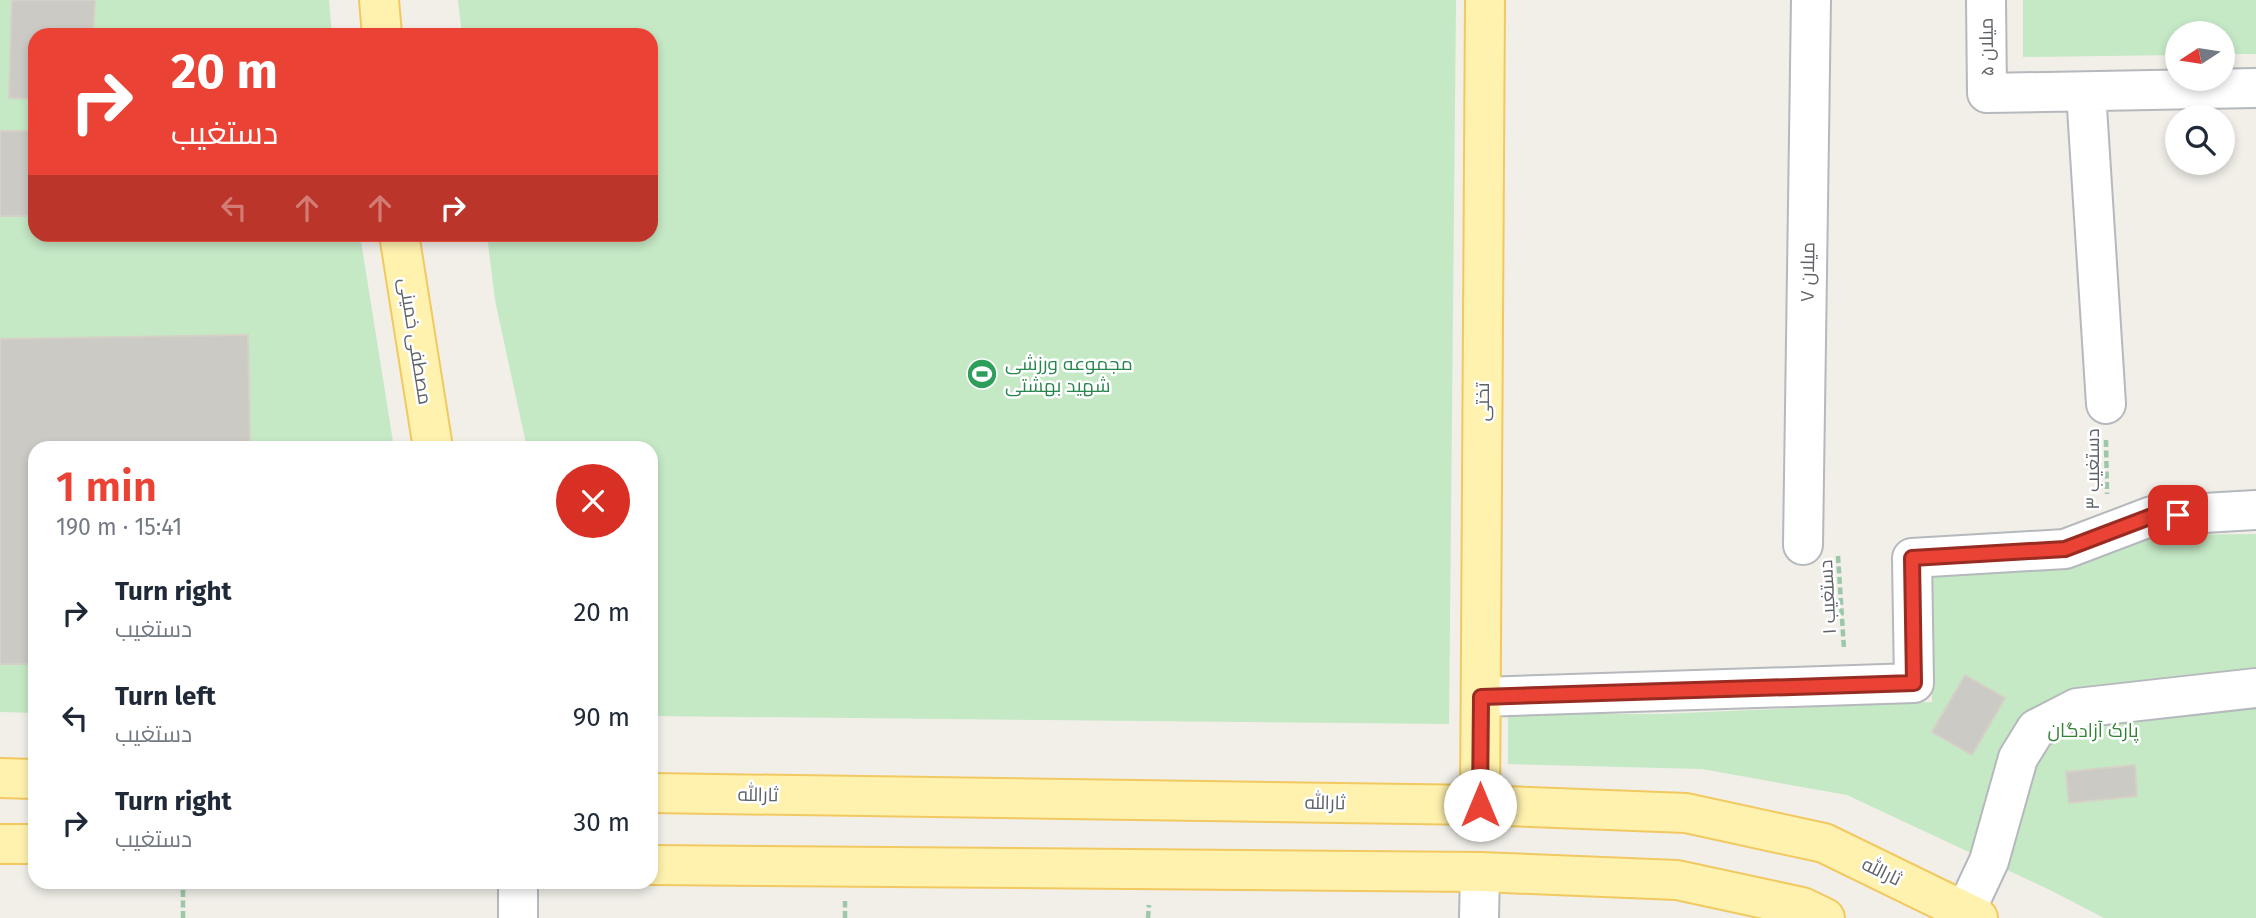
<!DOCTYPE html>
<html lang="en">
<head>
<meta charset="utf-8">
<style>
	:root { --surface:#fff; --page:#f6f6f7; --text:#1f2937; --muted:#747a83; --accent:#ea4335 }
	body { margin:0; font-family:"Fira Sans",Cairo,sans-serif; background:var(--page); color:var(--text); height:100vh; display:flex; flex-direction:column; font-size:26px; white-space:nowrap }
	* { box-sizing:border-box; margin:0 }
	p { font-size:23px; color:var(--muted) }
	.icon { flex:none; width:38px; height:38px; fill:none; stroke:currentColor; stroke-width:2; stroke-linecap:round; stroke-linejoin:round }
	.map { position:relative; flex:1; overflow:hidden }
	.side { position:absolute; left:28px; top:441px; width:630px; height:448px; display:flex; flex-direction:column; background:var(--surface); border-radius:21px; box-shadow:0 4px 10px #0003 }
	.side>* { flex:none }
	.hud { position:absolute; left:28px; top:28px; width:630px; height:214px; border-radius:21px; box-shadow:0 4px 10px #0003; background:#ea4335; color:#fff; overflow:hidden }
	.needle { width:46px; rotate:258deg }
	.controls { position:absolute; left:2165px; top:21px; display:grid; gap:14px }
	.controls a { display:grid; place-items:center; width:70px; height:70px; border-radius:50%; background:var(--surface); box-shadow:0 4px 10px #0003; font-size:35px }
	.pin { position:absolute; display:grid; place-items:center; width:60px; height:60px; color:#fff; margin:-30px; border-radius:14px; box-shadow:0 4px 10px #0006 }
	.me { position:absolute; width:77px; margin:-38px; rotate:0deg; stroke-linejoin:round; filter:drop-shadow(0 0 5px #0008) }
	.turn { display:flex; align-items:center; gap:24px; height:147px; padding:0 28px; font-size:32px }
	.turn .icon { width:91px; height:91px; stroke-width:2.5 }
	.turn b { display:block; font-size:49px; line-height:60px }
	.lanes { display:flex; align-items:center; height:66px; padding:0 28px; background:#0003; justify-content:center; gap:35px; direction:ltr }
	.lanes .off { opacity:.35 }
	.round { display:grid; place-items:center; flex:none; width:74px; height:74px; border-radius:37px; background:var(--page) }
	.head { display:flex; align-items:center; justify-content:space-between; height:119px; padding:0 28px }
	h1 { font-size:42px; font-weight:600; line-height:52px; color:var(--accent) }
	ul { padding:0; list-style:none }
	li { display:flex; align-items:center; gap:21px; height:105px; padding:0 28px }
	li div { flex:1 }
	li b { display:block; font-size:26px }
	li em { font-style:normal }
	.map>svg:first-child { display:block }
	.green { fill:#c5e8c5 }
	.building { fill:#cccac5; stroke:#d6d1c6; stroke-width:2 }
	.lines { fill:none; stroke-linecap:round; stroke-linejoin:round }
	.minor-casing { stroke:#b5b8bc; stroke-width:42 }
	.major-casing { stroke:#f2c960; stroke-width:42 }
	.path { stroke:#9cc7a9; stroke-width:4.5; stroke-dasharray:7 3.5; stroke-linecap:butt }
	.minor { stroke:#fff; stroke-width:38 }
	.major { stroke:#fff2af; stroke-width:38 }
	.route-casing { stroke:#982c22; stroke-width:18 }
	.route { stroke:#ea4335; stroke-width:12 }
	.labels { text-anchor:middle; stroke-width:5; stroke-linejoin:round; paint-order:stroke }
	.street-label { font-size:19px; fill:#5f6368; stroke:#fff }
	.leisure-label { font-size:19px; fill:#27864d; stroke:#fff; text-anchor:start }
	.park-label { font-size:19px; fill:#348238; stroke:#fff }
</style>
</head>
<body>
<div class="map">
<svg width="2256" height="918" viewBox="0 0 2256 918">
	<rect width="100%" height="100%" fill="#f1efe8"/>
	<path class="green" d="M0,0H329L332,35H35V234L360,235L394,448H35V713L0,712Z
		M458,0H1456L1449,724L651,716V448H527L495,300L487,235L651,234V35H462Z
		M2023,0H2256V54H2223L2222,33H2177V55L2023,57Z
		M2256,534V918H2104L2050,890L1847,795L1702,769L1508,764V714H1662L1932,702L1930,573L2150,535Z"/>
	<path class="building" d="M12,0H95L93,35H35V99L9,98Z
		M0,131H35V216H0Z
		M248,335L250,448H35V664H0V339Z
		M1965,675L2005,698L1972,755L1932,732Z
		M2135,765L2137,796L2069,803L2066,772Z"/>
	<g class="lines">
		<g class="minor-casing">
			<path id="minor" d="M1986,0L1987,93L2256,88
				M2086,92L2106,404
				M1803,545L1811,0
				M1481,697L1914,683L1912,558L2065,549L2152,516L2256,510
				M1965,912L1989,861L2018,758L2036,729L2077,708L2256,688
				M518,918V882
				M1479,918L1480,872"/>
		</g>
		<g class="major-casing">
			<path id="major" d="M379,0L382,35
				M399,234L433,448
				M0,778L35,779
				M651,793L1480,805L1686,813L1824,843L1978,918
				M1480,805L1485,0
				M0,844H35
				M651,865L1480,872L1677,880L1802,907L1825,918"/>
		</g>
		<path class="path" d="M2106,440L2107,494
			M1838,556L1844,649
			M183,918V882
			M845,918V901
			M1148,918L1149,905"/>
		<use href="#minor" class="minor"/>
		<use href="#major" class="major"/>
	</g>
	<g class="lines">
		<g class="route-casing">
			<path id="route" d="M1480,805L1481,697L1914,683L1912,558L2065,549L2152,516L2178,515"/>
		</g>
		<use href="#route" class="route"/>
	</g>
	<defs>
		<g id="stadium-disc" transform="scale(1.575)"><circle r="9.5" fill="#2e9e5b" stroke="#fff"/><path d="M0-5a6.5 5 0 1 0 0 10a6.5 5 0 1 0 0-10ZM-3.5-1.8h7v3.6h-7Z" fill="#fff"/></g>
	</defs>
	<g fill-rule="evenodd">
		<use href="#stadium-disc" x="982" y="374"/>
	</g>
	<g class="labels">
		<g class="street-label">
			<text transform="translate(1986 47) rotate(-91)" y="7">میلان ۵</text>
			<text transform="translate(1807 272) rotate(-89)" y="7">میلان ۷</text>
			<text transform="translate(416 341) rotate(81)" y="7">مصطفی خمینی</text>
			<text transform="translate(1482 402) rotate(-90)" y="7">تختی</text>
			<text transform="translate(2092 469) rotate(-90)" y="7">دستغیب ۳</text>
			<text transform="translate(1827 597) rotate(-93)" y="7">دستغیب ۱</text>
			<text transform="translate(758 794) rotate(1)" y="7">ثارالله</text>
			<text transform="translate(1325 802) rotate(1)" y="7">ثارالله</text>
			<text transform="translate(1882 871) rotate(26)" y="7">ثارالله</text>
		</g>
		<g class="leisure-label">
			<text x="1005" y="370">مجموعه ورزشی<tspan x="1005" dy="22">شهید بهشتی</tspan></text>
		</g>
		<g class="park-label">
			<text x="2093" y="737">پارک آزادگان</text>
		</g>
	</g>
</svg>
<div class="controls">
<a><svg class="needle" viewBox="-14 -14 28 28"><path d="M0-13l5 13h-10z" fill="#e53935"/><path d="M0 13l5-13h-10z" fill="#747a83"/></svg></a>
<a><svg class="icon" aria-label="search" viewBox="0 0 24 24"><circle cx="10" cy="10" r="6"/><path d="M15 15l6 6"/></svg></a>
</div>
<div class="pin" style="left:2178px;top:515px;background:#d93025"><svg class="icon" aria-label="arrive" viewBox="0 0 24 24"><path d="M6 21V4h12l-3 4 3 4H6"/></svg></div>
<svg class="me" style="left:1480px;top:805px" viewBox="-20 -20 40 40"><circle r="19" fill="#fff"/><path d="M0-13L10 11 0 6-10 11z" fill="#ea4335"/></svg>
<div class="hud">
<div class="turn"><svg class="icon" aria-label="right" viewBox="0 0 24 24"><path d="M7 20v-9h11M14 6l5 5-5 5"/></svg><div><b>20 m</b>دستغیب</div></div>
<div class="lanes"><svg class="icon off" aria-label="left" viewBox="0 0 24 24"><path d="M17 20v-9H6M10 6l-5 5 5 5"/></svg><svg class="icon off" aria-label="ahead" viewBox="0 0 24 24"><path d="M12 20V5M6 11l6-6 6 6"/></svg><svg class="icon off" aria-label="ahead" viewBox="0 0 24 24"><path d="M12 20V5M6 11l6-6 6 6"/></svg><svg class="icon" aria-label="right" viewBox="0 0 24 24"><path d="M7 20v-9h11M14 6l5 5-5 5"/></svg></div>
</div>
<section class="side">
<div class="head"><div><h1>1 min</h1><p>190 m · 15:41</p></div><a class="round" style="background:#d93025;color:#fff"><svg class="icon" aria-label="close" viewBox="0 0 24 24"><path d="M6 6l12 12M18 6L6 18"/></svg></a></div>
<ul>
<li><svg class="icon" aria-label="right" viewBox="0 0 24 24"><path d="M7 20v-9h11M14 6l5 5-5 5"/></svg><div><b>Turn right</b><p>دستغیب</p></div><em>20 m</em></li>
<li><svg class="icon" aria-label="left" viewBox="0 0 24 24"><path d="M17 20v-9H6M10 6l-5 5 5 5"/></svg><div><b>Turn left</b><p>دستغیب</p></div><em>90 m</em></li>
<li><svg class="icon" aria-label="right" viewBox="0 0 24 24"><path d="M7 20v-9h11M14 6l5 5-5 5"/></svg><div><b>Turn right</b><p>دستغیب</p></div><em>30 m</em></li>
</ul>
</section>
</div>
</body>
</html>
